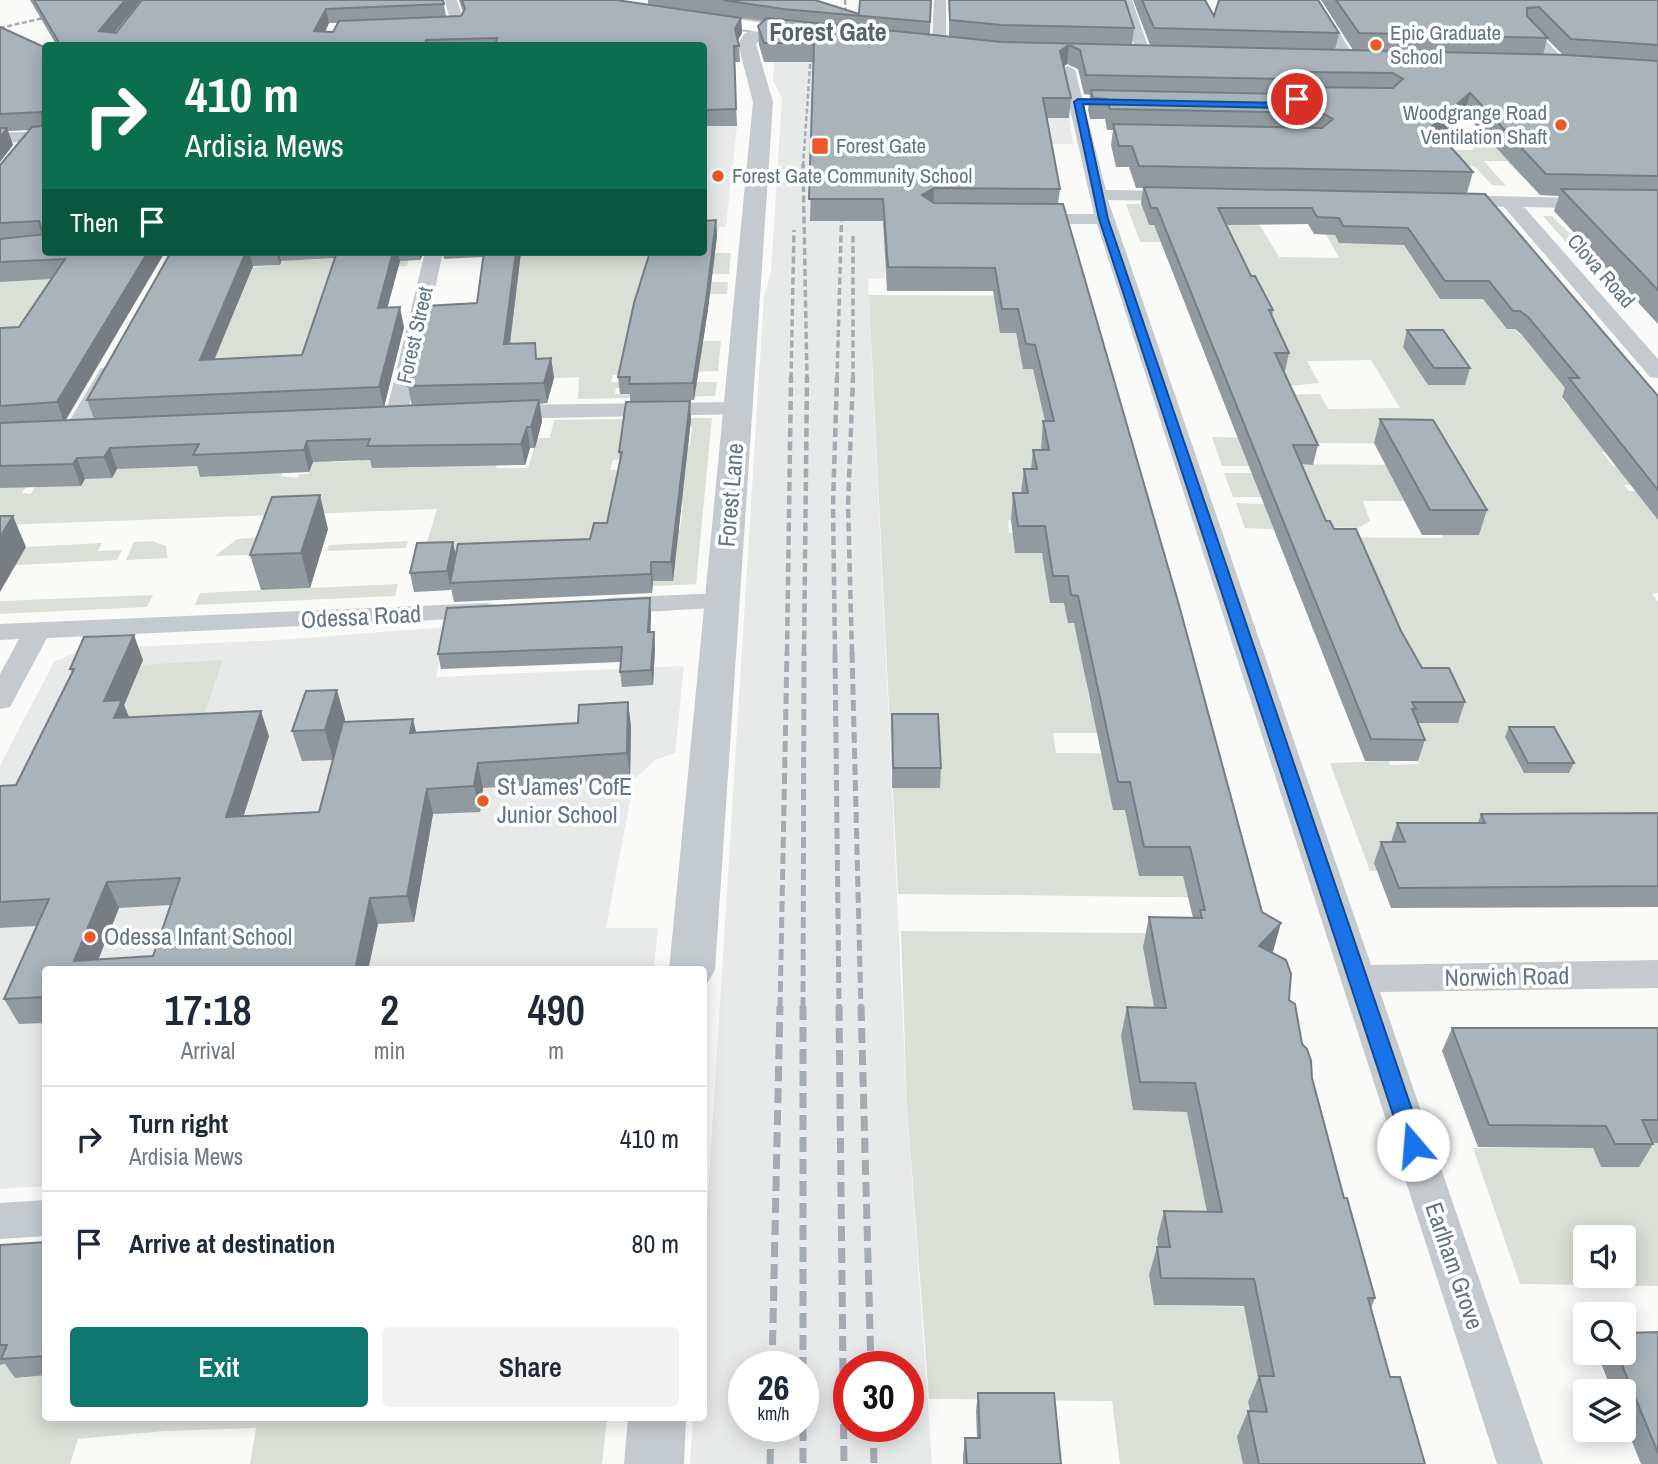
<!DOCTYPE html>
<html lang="en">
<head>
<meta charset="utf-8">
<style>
	:root { --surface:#fff; --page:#f2f2f3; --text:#1f2937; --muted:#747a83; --line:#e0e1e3; --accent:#0f766e }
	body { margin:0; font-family:"Archivo Narrow",sans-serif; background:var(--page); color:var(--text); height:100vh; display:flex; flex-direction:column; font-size:26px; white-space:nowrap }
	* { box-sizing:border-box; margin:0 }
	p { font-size:23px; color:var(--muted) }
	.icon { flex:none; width:38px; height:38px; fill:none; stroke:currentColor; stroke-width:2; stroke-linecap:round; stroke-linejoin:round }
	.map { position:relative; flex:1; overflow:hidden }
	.details { position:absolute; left:42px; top:966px; width:665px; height:455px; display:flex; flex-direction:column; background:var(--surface); border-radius:7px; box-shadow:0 4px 18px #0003 }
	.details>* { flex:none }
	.guide { position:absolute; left:42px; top:42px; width:665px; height:214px; border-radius:7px; box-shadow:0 4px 18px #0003; background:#0b6e4f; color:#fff; overflow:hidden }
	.controls { position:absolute; left:1573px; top:1225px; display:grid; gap:14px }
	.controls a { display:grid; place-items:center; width:63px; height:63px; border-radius:7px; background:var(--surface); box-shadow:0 4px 18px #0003; font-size:35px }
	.speed { position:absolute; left:728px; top:1351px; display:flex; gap:14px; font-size:35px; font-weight:700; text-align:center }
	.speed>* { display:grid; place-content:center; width:91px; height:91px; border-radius:50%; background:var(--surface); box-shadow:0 4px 18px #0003; line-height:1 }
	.speed small { font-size:18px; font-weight:400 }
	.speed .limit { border:10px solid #d22; background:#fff; color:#111 }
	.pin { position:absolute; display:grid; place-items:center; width:60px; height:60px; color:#fff; margin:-30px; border:4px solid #fff; border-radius:50%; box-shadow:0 2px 7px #0007 }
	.me { position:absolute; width:77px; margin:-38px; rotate:342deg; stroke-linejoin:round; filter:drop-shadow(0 0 5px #0008) }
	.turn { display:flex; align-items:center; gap:24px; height:147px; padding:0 28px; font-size:32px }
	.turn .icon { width:91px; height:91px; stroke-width:2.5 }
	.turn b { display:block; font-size:49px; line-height:60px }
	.then { display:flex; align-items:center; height:66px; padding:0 28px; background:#0003; gap:14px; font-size:26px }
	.eta { display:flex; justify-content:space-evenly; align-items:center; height:119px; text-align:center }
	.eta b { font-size:42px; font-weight:600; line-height:49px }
	.action { display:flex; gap:14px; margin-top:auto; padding:14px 28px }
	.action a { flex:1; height:80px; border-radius:7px; background:var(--accent); color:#fff; font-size:28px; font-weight:600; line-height:80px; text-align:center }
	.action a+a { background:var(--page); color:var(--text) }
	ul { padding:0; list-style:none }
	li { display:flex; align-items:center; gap:21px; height:105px; padding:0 28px; border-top:2px solid var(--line) }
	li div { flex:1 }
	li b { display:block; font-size:26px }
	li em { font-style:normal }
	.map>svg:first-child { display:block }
	.built { fill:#e8e9e9; fill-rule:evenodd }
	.green { fill:#dae0d7; fill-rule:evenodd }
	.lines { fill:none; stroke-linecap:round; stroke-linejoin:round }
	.primary-casing { stroke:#b9bdc2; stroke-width:4 }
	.minor { fill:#c5cace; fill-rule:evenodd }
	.tertiary { fill:#c5cace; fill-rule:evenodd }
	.primary { fill:#fff; fill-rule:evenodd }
	.rail-far4 { stroke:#a4abb2; stroke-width:2.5; stroke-dasharray:5 2.5; stroke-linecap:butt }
	.rail-far3 { stroke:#a4abb2; stroke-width:3.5; stroke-dasharray:7 3.5; stroke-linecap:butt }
	.rail-far2 { stroke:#a4abb2; stroke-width:4.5; stroke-dasharray:9 4.5; stroke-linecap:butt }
	.rail-far1 { stroke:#a4abb2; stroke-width:5; stroke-dasharray:11 5; stroke-linecap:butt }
	.rail { stroke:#a4abb2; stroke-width:7; stroke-dasharray:15 7; stroke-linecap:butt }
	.wall { fill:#929aa0; fill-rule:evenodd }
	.shaded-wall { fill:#777d82 }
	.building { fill:#aab3ba; stroke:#777d82; stroke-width:2; fill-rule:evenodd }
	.route { fill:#1a73e8; stroke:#114b97; stroke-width:2 }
	.poi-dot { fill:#ec5a26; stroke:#fff; stroke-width:2.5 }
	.labels { text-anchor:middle; stroke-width:7; stroke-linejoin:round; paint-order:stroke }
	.far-poi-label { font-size:21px; fill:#647584; stroke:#fff; text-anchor:start }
	.far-street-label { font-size:21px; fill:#647584; stroke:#fff }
	.street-label { font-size:24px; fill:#647584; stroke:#fff }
	.poi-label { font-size:24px; fill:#647584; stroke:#fff; text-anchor:start }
	.far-district-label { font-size:26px; font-weight:bold; fill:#56636f; stroke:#fff }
</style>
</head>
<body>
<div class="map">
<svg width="1658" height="1464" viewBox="0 0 1658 1464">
	<rect width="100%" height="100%" fill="#fafaf8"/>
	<path class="built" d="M775,52L1066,93L1073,144L883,141L885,278L868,279L907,1106L932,1464H690L693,1418H704V1260L764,296L771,272L782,98L773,80ZM744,1367H803V1426H744ZM849,1367H908V1426H849Z
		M736,90L737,126L726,227H719L718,232H704V91Z
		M446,627L436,677L684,666L675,753L655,760L634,780L606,928H658L654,969L46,970L45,1186L0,1189V765L54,662L84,649L279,640Z"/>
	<path class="green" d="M1467,141L1494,143L1532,187L1507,161H1484L1506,186L1492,185L1474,166H1453L1426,150H1474Z
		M1126,204H1175L1148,221L1149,225H1154L1161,242H1140Z
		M1543,216H1552L1582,246H1600L1658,281H1600Z
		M1186,224H1259L1279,257L1339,258L1326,234L1331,228L1340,243L1403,240L1440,299H1491L1507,329H1515L1519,335H1551L1554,374L1572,391L1562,398L1569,407L1608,406L1619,451L1602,452L1613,466H1631L1658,484L1624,485L1629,491H1649L1658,519V593L1652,594L1658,602V867L1370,871L1330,763L1389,761L1390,765L1419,764L1358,631H1313L1310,623H1359L1296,585L1292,578H1340L1325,541H1278L1277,537L1442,538V535L1405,501H1363L1370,521L1358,528L1314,527L1264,464L1457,465L1445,444L1314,443L1256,395L1320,394L1328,409L1400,408L1371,360L1307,361L1319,383L1278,387L1271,371H1284Z
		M410,252L407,266L356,269L384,379L143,354L189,271L279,265L283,257L306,260Z
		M521,252L731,253L729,274H711L709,282H728L727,294L642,295L703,341H721L718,371L613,375L611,382H623L633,388H616L615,394H662L696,382H717L715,396L578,399L579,377L539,379L480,344Z
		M0,278L66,279L0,348Z
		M869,295L1079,296L1001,333H1016L1017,342L1063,369L1070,416L1044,469L1038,520H1008L1009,533L1143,534L1059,553L1068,623L1167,624L1183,682H1086L1090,704L1189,705L1152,733H1053L1056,753L1202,754L1170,811L1139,876H1183L1249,898L898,894Z
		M689,418H712L696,584L554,591L421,562L437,509L0,525V488L30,481L22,493L31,494L40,480L111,478L120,465L197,461L201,477H214L219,466L244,475L282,472L281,476L298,478L299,474H308L316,454L334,462L360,461L363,451L413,450L409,468L428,466L504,444L496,468H528L537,438H550L554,420L631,419L627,459L613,460L610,470H647L684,487L686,446L690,445L692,427H687ZM683,504L680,529L663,545L677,546L673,581L617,505Z
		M1212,437L1258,438L1250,466H1222Z
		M1224,473H1252L1261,497H1233Z
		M1236,503L1264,504L1274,529L1245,528Z
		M273,536L267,554L215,556L237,539Z
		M152,541L166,546L168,558L126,560L134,542Z
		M408,541L406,548L327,551L329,545Z
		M102,543L98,551L122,550L117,560L0,566V556L21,555L26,547Z
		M398,584L395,596L195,605L200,593Z
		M153,595L147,607L0,614V601Z
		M223,660L195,740L115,726L141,665Z
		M901,931L1256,934L1206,999L1121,1036L1126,1065L1300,1115L1254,1191L1162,1274L1149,1275L1154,1305L1279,1307L1250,1339L1257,1370L1295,1371L1243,1464H1120L1112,1401L929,1399L907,1106Z
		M1658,1135V1286L1520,1284L1473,1148H1593L1601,1167L1628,1143ZM1586,1237H1624V1276H1586Z
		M21,1363L45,1375L46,1418H607L602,1464H250L256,1428L164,1431L78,1439L70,1464H0V1365Z"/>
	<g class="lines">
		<g class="primary-casing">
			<path id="primary" d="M689,12L809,29L818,34L809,39L683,21L680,17Z"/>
		</g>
		<path class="minor" d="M445,0H457L465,25L458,29H425V23L450,21Z
			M934,0H946V48L939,52L932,48Z
			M1120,0H1132L1152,58L1150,61L1138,58Z
			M1307,0H1319L1357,61L1355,64H1345Z
			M1524,28H1534L1567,63V69H1557L1524,34Z
			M1068,66L1075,70L1106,190L1184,191L1193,196L1184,201L1108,200L1371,965L1658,960V988L1380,992L1543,1464H1497L1097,224H1027L1018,219L1027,214H1094L1061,70Z
			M46,131V141L0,143V133Z
			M1450,195L1658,200V210L1524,207L1658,359V378L1650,377L1504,207L1444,204L1441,200L1444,196Z
			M425,252H443L407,417L396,424L385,417Z
			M109,367L120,373L81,438L73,440L65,438L62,433L101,368Z
			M738,402L749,409L746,414L501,419L490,412L501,405Z
			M721,593L730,595L734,601L730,607L610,614L601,612L597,606L601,600L610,598Z
			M487,603L497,605L500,611L497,617L47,638L10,707L0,709V674L19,639L0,640V624Z
			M46,1200V1236L0,1239V1203Z"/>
		<path class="tertiary" d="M762,24L771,29L756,44L773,102L715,970L708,982L704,984V970H669L753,102L738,44L744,34Z
			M628,1418H686L684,1464H624Z"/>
		<use href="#primary" class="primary"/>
		<path class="rail-far4" d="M845,0L847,27
			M0,28L61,14
			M803,166L811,52"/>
		<path class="rail-far3" d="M803,164L807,379
			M791,379L794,230
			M837,379L842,201
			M853,379V236"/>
		<path class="rail-far2" d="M787,653L791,377
			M804,653L807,377
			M835,653L833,505L837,377
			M852,653L848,505L853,377"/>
		<path class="rail-far1" d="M835,652L839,1008
			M852,652L861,1008
			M780,1008L787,652
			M803,1008L804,652"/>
		<path class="rail" d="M839,1006L844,1464
			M861,1006L871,1367
			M772,1367L780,1006
			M803,1416V1006
			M803,1426V1464
			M873,1426L874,1464
			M770,1464L771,1426"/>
	</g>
	<path class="wall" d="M30,0H141L114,33H116L142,0H443L446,16H461L463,12L459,0H616L741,18L742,33L738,40L739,46L740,62H734L737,126H704V46H57ZM329,23H337L333,32H325Z
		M648,0H815L859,14L931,0L930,34L949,36V0L1134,28L1132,45H1150L1133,0H1205L1214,16L1339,33L1335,50H1353L1321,0H1658V324L1554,211L1559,196L1540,195L1465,114L1440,135L1473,172L1467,193L1658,396V520L1562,397L1565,388L1522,335L1515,329H1507L1483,299H1440L1404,245L1339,243L1335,235L1314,234L1308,224L1226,225L1251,276L1273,310L1272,317L1289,353L1285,371H1283L1318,445L1313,465L1301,464L1326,521L1334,529L1401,631L1422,668L1465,702L1458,723H1418L1425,740L1418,761H1365L1154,225H1149L1141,203L1143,188H1136L1129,167H1116L1111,145L1113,130H1107L1105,119H1090L1088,110L1090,95L1084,94L1078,69L1067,64L1064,66L1071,98L1069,118H1046L1060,189L1058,204L1272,952L1289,1000L1312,1078L1344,1198L1375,1298L1371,1308L1390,1377L1425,1464H1243L1237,1437L1248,1411H1250L1248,1402L1258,1378L1244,1306L1154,1305L1149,1275L1157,1247H1158L1157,1239L1164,1211L1207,1212L1187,1112L1133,1110L1121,1036L1127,1007H1154L1143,947L1149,917L1193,918L1183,876H1139L1125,810H1113L1074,623H1068L1064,603H1050L1042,553H1015L1011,520L1013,493H1021L1024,469H1031L1033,450H1041L1043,421H1045L1033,369H1023L1016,333H1000L993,291H887L883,221H810L814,62H764L759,45L758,26L764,21L648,4ZM1547,39L1563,55H1543Z
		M0,27L46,48V252H165L66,420L94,419L87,400L171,252H424L420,260L400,261L387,307L404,327L384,407L412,406L408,386L477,303L483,257L444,259L443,252H521L510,344L537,358H551L554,378L547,403L540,404L542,421L535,448H530L525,465L372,468L370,460L313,462L309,472L200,477L197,466L117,469L112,478L85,479L81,486L0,488V328L19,327L51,279L0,282V165L30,130L8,131L13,145L0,162ZM335,258L302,355L214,359L253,266L280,265L281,261Z
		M716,220L717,236L708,309L694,400L630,402V394H620L618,377L704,252Z
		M1407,330L1470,368L1465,385H1428L1403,347Z
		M691,419L673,581H653L652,593L454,602L451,588V590L414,592L410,573L456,556L590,539L607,523L620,461L619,452Z
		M1380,419L1487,510L1479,535H1422L1374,443Z
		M328,529L310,588L261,590L250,555Z
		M651,613L650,632L655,647L653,685L622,687L620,672V662L441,669L438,654Z
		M143,660L124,705L129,717L269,736L243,816L319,812L333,760L302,761L292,731L345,719L344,722L416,733L578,723L628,702L631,727L630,779L483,788L480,812L433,814L414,922L378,924L368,970H46V1023L19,1024L4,999L37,926L0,928V786L16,785L72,673L70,669ZM171,905L153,956L98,960L119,908Z
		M892,714L941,768L940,788H892Z
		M1509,727L1574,763L1569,773H1524L1505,737Z
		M1658,813V907L1391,908L1374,863L1381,842H1391L1397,823H1478L1481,814Z
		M1452,1028H1658V1143H1652L1653,1144L1639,1167H1601L1593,1148L1478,1147L1442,1051Z
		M46,1242V1375L15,1378L5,1364L0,1365V1245Z
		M1658,1332V1464H1641L1624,1422V1391H1612L1597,1353H1624Z
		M978,1393L1061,1464H963V1456L965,1438H977L976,1411Z"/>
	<path class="shaded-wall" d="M125,0H141L104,46L99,31Z
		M326,9L329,23L318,46L314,31Z
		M741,18L742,33L735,45V29Z
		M1069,45L1067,64L1058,71L1060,51Z
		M1301,72L1297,91L1279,98L1282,79Z
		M1470,93L1465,114L1427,147L1432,126Z
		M7,128L13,145L0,162V137Z
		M934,188L933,210L922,195Z
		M716,220L717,236L708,309L694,400L693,383Z
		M148,252H165L64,422L57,402Z
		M246,252H249L253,266L206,380L200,360Z
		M276,252H279L281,261L280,265Z
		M393,252H398L400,261L382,328L378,308Z
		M419,252H424L420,260Z
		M516,252H521L507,365L504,344Z
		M400,307L404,327L384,407L379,387Z
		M551,358L554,378L547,403L544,383Z
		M539,400L542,421L535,448L531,427Z
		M690,401L691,419L673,581L671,562Z
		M527,427L530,448L525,465L521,444Z
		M307,441L313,462L309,472L304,450Z
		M110,448L117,469L112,478L104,457Z
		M77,458L85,479L81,486L73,464Z
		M320,495L328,529L310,588L301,553Z
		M13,516L26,547L0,592V537Z
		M453,542L457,561L450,583L451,590L447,571Z
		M651,562L653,581L652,593L651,574Z
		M650,598L651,613L650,647L648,632Z
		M654,632L655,647L653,685L651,670Z
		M134,635L143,660L124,705L132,725L124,743L104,701Z
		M337,690L345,719L333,760L325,730Z
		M628,702L631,727L630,779L627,753Z
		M261,711L269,736L235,843L226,817Z
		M413,719L419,744L410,733Z
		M478,763L483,788L480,812L474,786Z
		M427,789L433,814L414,922L407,896Z
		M107,882L119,908L94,970L74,961Z
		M370,898L378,924L368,970H355Z
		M1281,923L1273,952L1259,946Z"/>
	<path class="building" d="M34,0H125L99,31L116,33L142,0H443L444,4L326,9L314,31L333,32L339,21L461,16L465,9L462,0H616L741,18L735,29L739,46H734L736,109L704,110V46H495L497,38L426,40L424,46H61Z
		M723,0H815L859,14L860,0H931L930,22L783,9Z
		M949,0H1125L1134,28L1002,25L950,20Z
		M1142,0H1205L1214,16L1219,0H1318L1339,33L1154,28Z
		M1336,0H1658V45L1571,39L1539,7L1527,8V16L1548,38L1359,33Z
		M767,18L1002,42L1568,55L1658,61V176L1546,174L1470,93L1432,126L1473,172L1139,166L1132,146H1119L1113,124L1322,128L1333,119L1322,113L1110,109L1107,99L1093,98L1091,90L1285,94L1303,87L1393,88L1403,79L1393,73L1301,72L1282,79L1086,75L1080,50L1069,45L1060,51L1071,98H1043L1060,189L934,188L922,195L934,203L1063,204L1179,605L1262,912L1281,923L1259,946L1286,960L1291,974L1289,1000L1295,1004L1302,1044L1307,1049L1311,1061L1312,1078L1344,1198H1347L1375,1298H1368L1390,1377H1400L1425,1464H1259L1248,1411L1267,1412L1259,1376H1274L1254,1279L1161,1278L1157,1247H1170L1164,1211L1222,1212L1195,1083L1140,1082L1127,1007L1166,1008L1149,917L1202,918L1200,910H1205L1190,847H1144L1130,782H1118L1078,596L1071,595L1068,576H1053L1045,526H1018L1013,493H1028L1024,469H1037L1033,450H1049L1043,421H1054L1035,345L1026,344L1018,309H1002L995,268L888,267L883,199H809L814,43H764L758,26Z
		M0,27L46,48V232L42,231L39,221L0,223V165L32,127L42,126V112L0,114Z
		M0,128H7L0,137Z
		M1144,187L1485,194L1658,396V490L1569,378H1579L1528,317L1520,311H1513L1489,281H1445L1408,228L1343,226L1339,218L1317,217L1312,208H1218L1251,276H1255L1273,310H1269L1289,353H1275L1318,445H1293L1326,521H1330L1334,529H1356L1401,631L1422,668H1449L1465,702H1412L1416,709H1412L1425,740L1371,739L1157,208H1151Z
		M1561,189L1658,190V290Z
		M716,220L707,293L693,383L629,384L630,377H618L634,303L650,252H704V221Z
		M46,234V252H148L57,402L0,406V328L19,327L65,259L0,262V239Z
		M171,252H246L200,360L302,355L337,252H393L378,308L400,307L379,387L87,400Z
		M484,252H516L504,344L535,343L536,359L551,358L544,383L408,386L426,306L477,303Z
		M1407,330H1443L1470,368H1434Z
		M539,400L531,427H527L521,444L367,446L370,439L307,441L304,450L193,455L199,444L110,448L104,457L77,458L73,464L0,466V423Z
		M690,401L671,562H651V574L450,583L458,544L590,539L594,523H607L622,452H619L626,402Z
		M1380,419L1433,420L1487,510H1430Z
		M320,495L301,553L250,555L272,497Z
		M0,516H13L0,537Z
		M453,542L447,571L410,573L417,543Z
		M650,598L648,632H654L651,670L620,672L622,647L438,654L447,608Z
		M134,635L104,701L122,700L114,718L261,711L226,817L319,812L343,722L413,719L410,733L578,723L579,705L628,702L627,753L478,763L474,786L427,789L407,896L370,898L355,970H46V997L4,999L49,899L0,902V786L16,785L74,669H70L84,637ZM180,878L153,956L74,961L107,882Z
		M337,690L325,730L292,731L306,691Z
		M892,714H938L941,768H893Z
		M1509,727H1554L1574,763H1528Z
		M1658,813V886L1399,888L1381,842H1405L1397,823H1485L1481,814Z
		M1452,1028H1658V1120H1642L1653,1144H1615L1606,1126L1489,1125Z
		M46,1242V1356L1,1359L7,1345H0V1245Z
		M1658,1332V1453L1617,1353H1624V1333Z
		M978,1393H1054L1061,1464H967L965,1438H980Z"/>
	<path class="route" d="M1297,97L1300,101L1281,108L1083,104L1108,219L1424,1145L1421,1152L1413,1154L1406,1152L1403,1145L1099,219L1074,102L1078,99L1280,103Z"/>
	<g class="poi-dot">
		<circle cx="1376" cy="45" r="7"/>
		<circle cx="1561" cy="125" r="7"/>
		<rect x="811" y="137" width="18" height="18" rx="3.5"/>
		<circle cx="718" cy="176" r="7"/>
		<circle cx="483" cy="801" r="7"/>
		<circle cx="90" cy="937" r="7"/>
	</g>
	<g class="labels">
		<g class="far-poi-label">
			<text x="1390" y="40">Epic Graduate<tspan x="1390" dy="24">School</tspan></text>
			<text x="1547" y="120" text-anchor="end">Woodgrange Road<tspan x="1547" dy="24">Ventilation Shaft</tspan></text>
			<text x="836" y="153">Forest Gate</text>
			<text x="732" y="183">Forest Gate Community School</text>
		</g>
		<g class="far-street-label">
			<text transform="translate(1601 271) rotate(49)" y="7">Clova Road</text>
			<text transform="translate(415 335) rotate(-77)" y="7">Forest Street</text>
		</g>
		<g class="street-label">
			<text transform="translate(731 495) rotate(-85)" y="8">Forest Lane</text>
			<text transform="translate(361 617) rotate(-3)" y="8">Odessa Road</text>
			<text transform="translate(1507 977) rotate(-1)" y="8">Norwich Road</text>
			<text transform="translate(1454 1266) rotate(71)" y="8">Earlham Grove</text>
		</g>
		<g class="poi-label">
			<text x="497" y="795">St James' CofE<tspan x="497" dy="28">Junior School</tspan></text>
			<text x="104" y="945">Odessa Infant School</text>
		</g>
		<g class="far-district-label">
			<text x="828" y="41">Forest Gate</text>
		</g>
	</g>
</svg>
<div class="controls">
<a><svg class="icon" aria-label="sound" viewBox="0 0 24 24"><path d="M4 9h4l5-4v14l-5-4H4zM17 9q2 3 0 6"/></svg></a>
<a><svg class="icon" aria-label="search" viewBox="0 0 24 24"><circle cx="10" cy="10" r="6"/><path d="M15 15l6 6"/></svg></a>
<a><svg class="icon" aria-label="layers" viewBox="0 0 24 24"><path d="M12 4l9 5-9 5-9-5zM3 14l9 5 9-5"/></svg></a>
</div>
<div class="speed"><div>26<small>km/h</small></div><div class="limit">30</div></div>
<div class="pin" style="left:1297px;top:99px;background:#d93025"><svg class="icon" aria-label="arrive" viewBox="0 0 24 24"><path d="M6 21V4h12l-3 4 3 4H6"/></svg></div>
<svg class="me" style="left:1413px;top:1145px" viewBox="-20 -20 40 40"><circle r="19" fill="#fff"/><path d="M0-13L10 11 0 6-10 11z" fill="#1a73e8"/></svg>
<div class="guide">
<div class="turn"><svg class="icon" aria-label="right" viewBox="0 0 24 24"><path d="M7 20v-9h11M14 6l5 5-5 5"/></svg><div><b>410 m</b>Ardisia Mews</div></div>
<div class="then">Then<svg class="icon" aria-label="arrive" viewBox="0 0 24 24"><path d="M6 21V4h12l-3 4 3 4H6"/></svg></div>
</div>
<section class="details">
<div class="eta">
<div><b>17:18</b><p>Arrival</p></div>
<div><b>2</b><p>min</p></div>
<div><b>490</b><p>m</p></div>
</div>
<ul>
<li><svg class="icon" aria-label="right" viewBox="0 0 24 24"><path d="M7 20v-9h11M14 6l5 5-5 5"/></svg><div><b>Turn right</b><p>Ardisia Mews</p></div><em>410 m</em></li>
<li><svg class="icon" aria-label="arrive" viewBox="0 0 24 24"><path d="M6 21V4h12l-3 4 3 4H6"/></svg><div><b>Arrive at destination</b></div><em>80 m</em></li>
</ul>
<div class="action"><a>Exit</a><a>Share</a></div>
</section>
</div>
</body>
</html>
